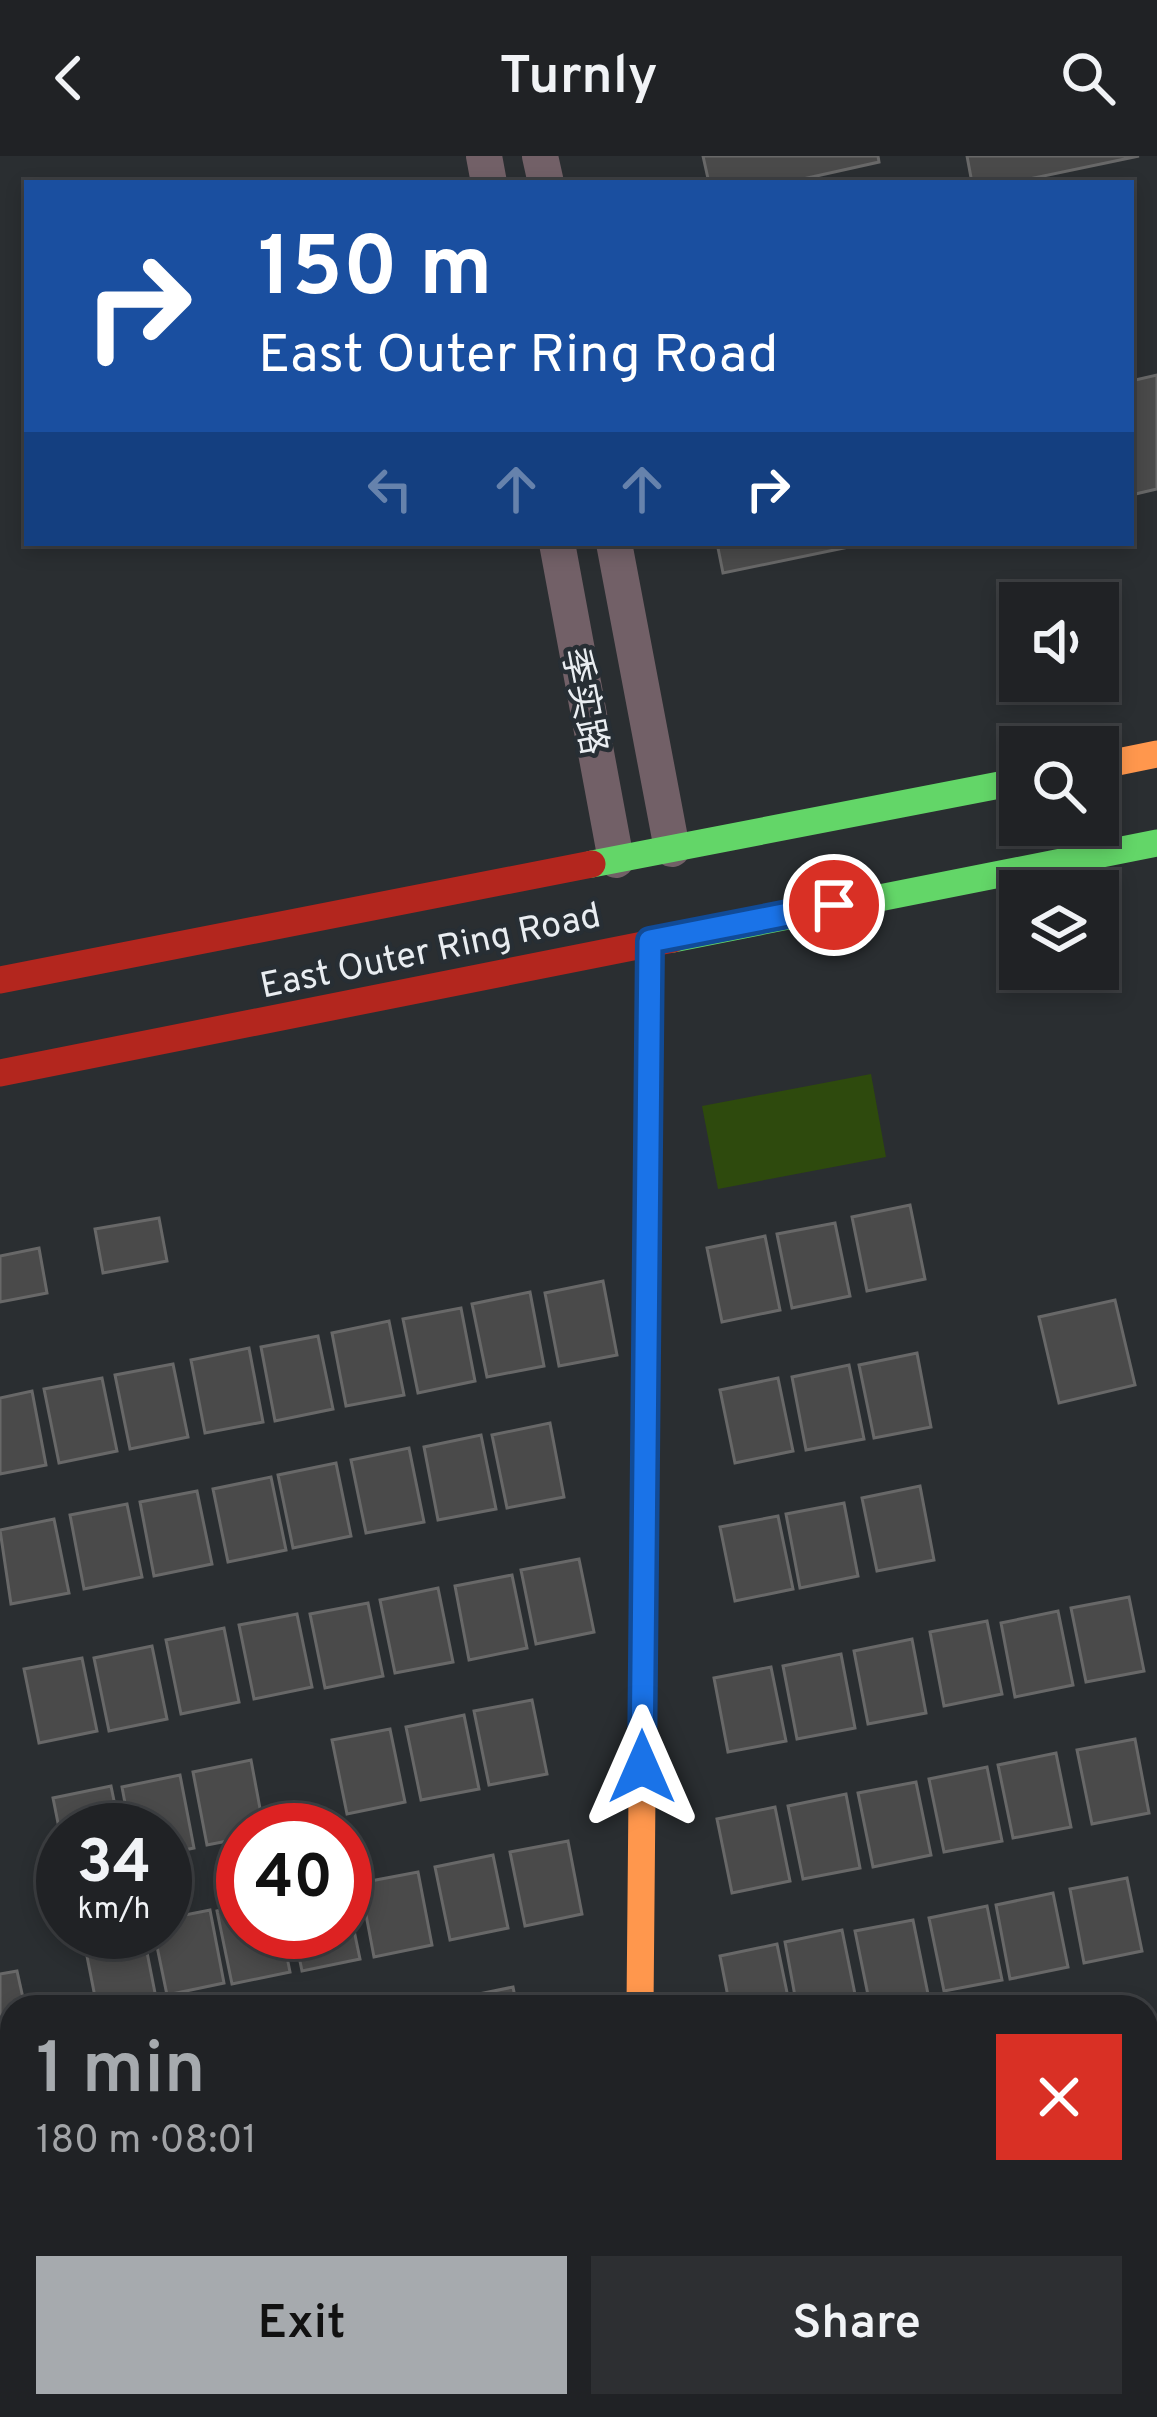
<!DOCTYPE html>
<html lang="en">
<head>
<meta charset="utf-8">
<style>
	:root { --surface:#202225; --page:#2d2f32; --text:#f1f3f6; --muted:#a2a4a7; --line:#3d3f42; --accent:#a6aaae }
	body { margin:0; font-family:Overpass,"Noto Sans SC",sans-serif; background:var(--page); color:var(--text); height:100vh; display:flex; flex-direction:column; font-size:45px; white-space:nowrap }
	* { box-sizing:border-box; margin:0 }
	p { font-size:39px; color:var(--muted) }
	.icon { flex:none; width:66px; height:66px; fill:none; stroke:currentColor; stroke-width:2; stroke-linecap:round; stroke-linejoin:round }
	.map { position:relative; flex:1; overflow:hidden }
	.details { position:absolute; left:0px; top:1839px; width:1158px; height:423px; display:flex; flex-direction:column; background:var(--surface); border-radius:36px 36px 0 0; box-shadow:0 6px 18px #0003,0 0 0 3px var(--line) }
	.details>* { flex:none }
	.hud { position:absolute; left:24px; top:24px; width:1110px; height:366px; border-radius:0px; box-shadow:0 6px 18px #0003,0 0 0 3px var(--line); background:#1a4fa0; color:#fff; overflow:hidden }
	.buttons { position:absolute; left:999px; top:426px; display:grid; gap:24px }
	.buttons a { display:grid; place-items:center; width:120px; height:120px; border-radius:0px; background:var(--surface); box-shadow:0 6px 18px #0003,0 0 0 3px var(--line); font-size:60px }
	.speed { position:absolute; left:36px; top:1647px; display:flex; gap:24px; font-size:60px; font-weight:700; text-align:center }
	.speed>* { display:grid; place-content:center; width:156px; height:156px; border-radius:50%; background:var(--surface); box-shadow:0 6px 18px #0003,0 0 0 3px var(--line); line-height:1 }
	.speed small { font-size:30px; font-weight:400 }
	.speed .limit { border:18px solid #d22; background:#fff; color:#111 }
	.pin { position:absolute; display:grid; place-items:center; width:102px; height:102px; color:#fff; margin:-51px; border:6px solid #fff; border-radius:50%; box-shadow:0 3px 12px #0007 }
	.me { position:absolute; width:132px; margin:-66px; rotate:0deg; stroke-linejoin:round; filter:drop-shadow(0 0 9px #0008) }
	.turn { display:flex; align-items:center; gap:42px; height:252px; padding:0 36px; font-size:54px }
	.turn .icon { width:156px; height:156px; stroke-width:2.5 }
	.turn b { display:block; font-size:84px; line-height:102px }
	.lanes { display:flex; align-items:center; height:114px; padding:0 36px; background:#0003; justify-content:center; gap:60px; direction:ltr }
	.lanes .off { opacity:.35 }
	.round { display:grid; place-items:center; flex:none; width:126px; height:126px; border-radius:0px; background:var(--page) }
	.summary { display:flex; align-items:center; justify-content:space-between; height:204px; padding:0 36px }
	h1 { font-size:72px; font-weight:600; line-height:90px; color:var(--accent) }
	.action { display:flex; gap:24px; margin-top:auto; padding:24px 36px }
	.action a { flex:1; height:138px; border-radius:0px; background:var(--accent); color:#111; font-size:48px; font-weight:600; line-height:138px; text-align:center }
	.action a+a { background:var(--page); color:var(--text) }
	header { display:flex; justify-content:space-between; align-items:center; height:156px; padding:0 36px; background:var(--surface); font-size:54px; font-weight:600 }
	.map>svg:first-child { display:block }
	.green { fill:#2e4a0d }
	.building { fill:#4a4a4a; stroke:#686868; stroke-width:3 }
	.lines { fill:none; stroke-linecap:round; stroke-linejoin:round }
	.street { stroke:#726067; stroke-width:36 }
	.fast { stroke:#63d668; stroke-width:27 }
	.slow { stroke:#ff974d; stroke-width:27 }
	.jam { stroke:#b3261e; stroke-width:27 }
	.route-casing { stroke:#114b97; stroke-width:30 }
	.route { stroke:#1a73e8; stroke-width:21 }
	.labels { text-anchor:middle; stroke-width:9; stroke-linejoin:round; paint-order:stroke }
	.street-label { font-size:36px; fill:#e9edf1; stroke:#272e34 }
</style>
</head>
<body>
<header><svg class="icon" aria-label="back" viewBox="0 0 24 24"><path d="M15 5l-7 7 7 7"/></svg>Turnly<svg class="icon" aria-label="search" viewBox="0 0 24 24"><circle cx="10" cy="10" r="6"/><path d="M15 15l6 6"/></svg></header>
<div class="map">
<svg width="1157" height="2261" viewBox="0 0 1157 2261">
	<rect width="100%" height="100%" fill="#2a2e31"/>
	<path class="green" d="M871,918L886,1001L718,1033L702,950Z"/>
	<path class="building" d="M703,0H878L879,6L785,27H709Z
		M967,0H1139L1010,27H972Z
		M1157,219V333L1131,339V225Z
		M717,387H868L723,417Z
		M910,1049L925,1123L867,1135L852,1061Z
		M159,1062L167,1105L103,1117L95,1073Z
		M835,1067L850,1140L792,1152L777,1078Z
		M765,1080L780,1154L722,1166L707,1092Z
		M39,1092L47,1137L0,1146V1100Z
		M603,1125L617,1199L559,1210L545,1137Z
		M530,1136L544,1210L487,1221L472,1148Z
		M1115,1144L1135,1229L1059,1247L1039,1161Z
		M461,1152L475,1225L418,1237L403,1163Z
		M389,1165L404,1239L346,1250L332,1177Z
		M318,1180L333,1253L275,1265L261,1191Z
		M249,1192L263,1266L205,1277L191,1204Z
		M917,1197L931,1271L874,1282L859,1209Z
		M173,1208L188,1281L130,1293L115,1219Z
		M849,1209L864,1283L806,1294L792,1221Z
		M102,1222L117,1295L59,1307L44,1233Z
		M778,1222L793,1295L735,1307L720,1234Z
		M32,1235L46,1309L0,1318V1242Z
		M550,1267L564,1341L507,1352L492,1279Z
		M481,1279L496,1353L438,1364L424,1291Z
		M409,1292L424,1366L366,1377L351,1304Z
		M336,1307L351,1380L293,1392L278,1319Z
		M271,1321L286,1394L228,1406L213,1333Z
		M920,1330L934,1404L877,1415L862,1342Z
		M197,1335L212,1408L154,1420L140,1346Z
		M844,1347L858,1420L800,1432L786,1358Z
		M127,1348L142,1421L84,1433L70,1359Z
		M778,1360L793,1433L735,1445L720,1371Z
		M54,1363L69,1437L11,1448L0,1374Z
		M579,1403L594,1476L536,1488L521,1414Z
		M512,1419L527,1492L469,1504L455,1430Z
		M438,1432L453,1506L395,1517L380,1444Z
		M1129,1441L1144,1515L1086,1526L1071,1452Z
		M368,1447L383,1520L325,1532L310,1458Z
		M1058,1455L1073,1529L1015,1541L1001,1467Z
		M297,1458L312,1531L254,1543L239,1469Z
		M987,1465L1002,1538L944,1550L930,1476Z
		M224,1472L239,1546L181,1558L166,1484Z
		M912,1483L926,1557L868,1568L854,1495Z
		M152,1490L167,1563L109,1575L94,1502Z
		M841,1498L855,1572L797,1583L783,1510Z
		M82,1502L97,1575L39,1587L24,1513Z
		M771,1511L786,1585L728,1596L714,1522Z
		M532,1544L547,1618L489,1629L474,1555Z
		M464,1559L479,1633L421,1644L406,1571Z
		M390,1573L405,1646L347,1658L332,1584Z
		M1135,1583L1149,1657L1092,1668L1077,1594Z
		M1056,1597L1071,1671L1013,1682L998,1609Z
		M251,1604L264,1674H243V1682L207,1689L193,1616Z
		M987,1611L1002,1685L944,1696L929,1623Z
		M180,1619L194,1692L165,1698V1674H130L122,1631Z
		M916,1626L931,1699L873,1711L858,1637Z
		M111,1630L120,1674H63V1692L53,1642Z
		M846,1638L860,1712L803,1723L788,1650Z
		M775,1651L790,1725L732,1737L717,1663Z
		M568,1685L582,1758L525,1770L510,1696Z
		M493,1699L508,1772L450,1784L435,1711Z
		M418,1716L432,1789L374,1801L360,1727Z
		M1127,1722L1142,1795L1084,1807L1070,1733Z
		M345,1731L360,1803L302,1815L294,1776H345Z
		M1053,1737L1068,1811L1010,1823L996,1749Z
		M243,1749V1776H282L290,1816L232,1828L217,1755Z
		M987,1750L1002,1824L944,1835L929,1762Z
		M210,1754L224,1827L167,1839L154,1776H165V1763Z
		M913,1764L928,1838L870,1849L855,1775Z
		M842,1774L857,1848L797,1851L785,1786Z
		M103,1776H143L156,1842L97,1851L83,1780Z
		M777,1788L790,1851H730L720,1800Z
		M17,1815L25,1851H12V1893L0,1895V1818Z
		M513,1831L517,1851H457L455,1843Z
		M12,1946V2022L0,2025V1948Z
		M12,2074V2113L4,2076Z
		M0,2097L11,2151L0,2153Z
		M12,2213V2250H37L39,2261H0V2215Z
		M1157,2218V2261L1149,2220Z
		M47,2250H107L109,2261H49Z
		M982,2250H997L1000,2261H939Z
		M1007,2250H1067L1069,2261H1009Z
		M1082,2250H1142L1145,2261H1084Z"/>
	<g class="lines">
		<path class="street" d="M484,0L489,27
			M540,0L546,27
			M557,387L616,704
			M614,387L672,693
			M638,2261V2250"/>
		<path class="fast" d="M592,708L1020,625
			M673,783L1157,687"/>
		<path class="slow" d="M1098,610L1157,598
			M640,1851L650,785"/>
		<path class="jam" d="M0,824L592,708
			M0,917L673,783"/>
	</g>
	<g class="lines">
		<g class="route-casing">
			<path id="route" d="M642,1611L650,785L834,749"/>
		</g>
		<use href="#route" class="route"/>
	</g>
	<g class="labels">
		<g class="street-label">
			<text transform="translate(586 545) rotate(79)" y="13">季实路</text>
			<text transform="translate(430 793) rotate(-12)" y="13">East Outer Ring Road</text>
		</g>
	</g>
</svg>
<div class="buttons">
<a><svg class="icon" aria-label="sound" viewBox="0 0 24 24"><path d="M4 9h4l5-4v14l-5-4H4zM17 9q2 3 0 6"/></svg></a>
<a><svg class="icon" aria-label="search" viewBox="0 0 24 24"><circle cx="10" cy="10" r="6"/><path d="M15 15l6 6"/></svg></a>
<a><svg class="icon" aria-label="layers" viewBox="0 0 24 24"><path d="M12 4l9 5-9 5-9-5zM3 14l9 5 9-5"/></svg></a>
</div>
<div class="speed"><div>34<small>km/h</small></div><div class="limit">40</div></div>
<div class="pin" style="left:834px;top:749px;background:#d93025"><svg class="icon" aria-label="arrive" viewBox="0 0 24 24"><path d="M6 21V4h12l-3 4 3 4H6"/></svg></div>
<svg class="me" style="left:642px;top:1611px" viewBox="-20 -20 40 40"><path d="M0-17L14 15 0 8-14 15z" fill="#1a73e8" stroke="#fff" stroke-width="4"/></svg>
<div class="hud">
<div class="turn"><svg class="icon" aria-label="right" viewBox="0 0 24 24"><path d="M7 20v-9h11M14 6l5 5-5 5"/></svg><div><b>150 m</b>East Outer Ring Road</div></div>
<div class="lanes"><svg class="icon off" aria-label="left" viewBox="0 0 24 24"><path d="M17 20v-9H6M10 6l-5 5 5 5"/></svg><svg class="icon off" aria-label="ahead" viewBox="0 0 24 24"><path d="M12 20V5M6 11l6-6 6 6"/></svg><svg class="icon off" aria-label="ahead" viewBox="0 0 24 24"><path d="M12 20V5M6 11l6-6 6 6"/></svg><svg class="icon" aria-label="right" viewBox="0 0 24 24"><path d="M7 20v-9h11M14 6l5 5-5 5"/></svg></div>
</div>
<section class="details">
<div class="summary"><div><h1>1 min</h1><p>180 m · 08:01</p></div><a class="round" style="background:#d93025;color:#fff"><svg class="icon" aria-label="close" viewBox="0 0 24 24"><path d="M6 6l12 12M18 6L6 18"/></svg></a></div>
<div class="action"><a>Exit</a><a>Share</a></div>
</section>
</div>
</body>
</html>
